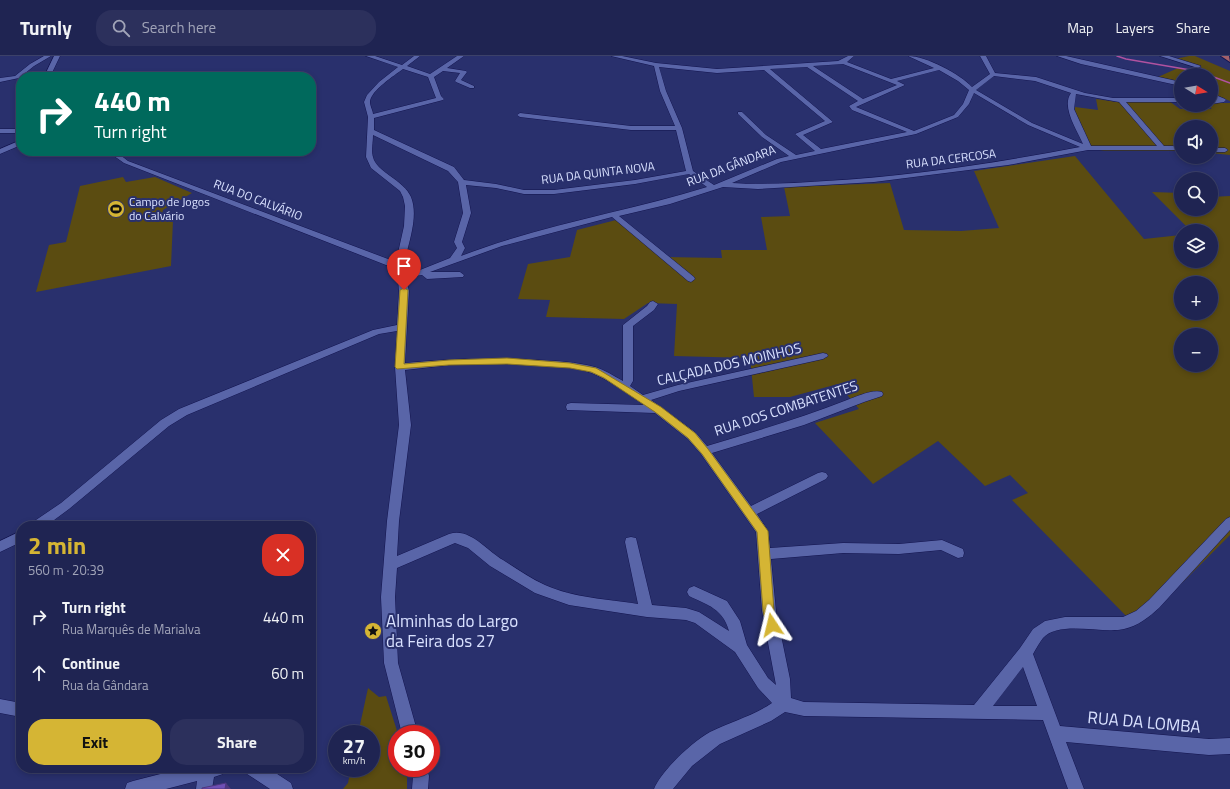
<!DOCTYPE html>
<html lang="en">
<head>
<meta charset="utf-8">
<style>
	:root { --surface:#1f2452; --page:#2c305c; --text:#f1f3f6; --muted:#a1a4b8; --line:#3c4169; --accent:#d5b534 }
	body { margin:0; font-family:"Titillium Web",sans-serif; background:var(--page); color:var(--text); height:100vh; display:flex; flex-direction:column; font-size:15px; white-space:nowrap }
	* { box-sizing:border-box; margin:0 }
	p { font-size:13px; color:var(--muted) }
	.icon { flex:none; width:22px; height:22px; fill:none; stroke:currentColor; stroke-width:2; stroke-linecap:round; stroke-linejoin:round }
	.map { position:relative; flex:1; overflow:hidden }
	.drawer { position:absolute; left:16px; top:465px; width:300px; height:252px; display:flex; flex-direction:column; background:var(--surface); border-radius:16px; box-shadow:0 2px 6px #0003,0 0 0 1px var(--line) }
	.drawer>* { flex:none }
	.guide { position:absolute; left:16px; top:16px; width:300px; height:84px; border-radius:16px; box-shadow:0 2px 6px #0003,0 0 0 1px var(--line); background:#00695c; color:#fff; overflow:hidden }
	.needle { width:26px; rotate:101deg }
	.tools { position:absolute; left:1174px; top:12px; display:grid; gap:8px }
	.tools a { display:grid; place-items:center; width:44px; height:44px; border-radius:50%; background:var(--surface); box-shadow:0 2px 6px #0003,0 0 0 1px var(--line); font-size:20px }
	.speed { position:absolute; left:328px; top:669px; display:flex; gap:8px; font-size:20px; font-weight:700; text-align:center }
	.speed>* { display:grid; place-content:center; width:52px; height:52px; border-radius:50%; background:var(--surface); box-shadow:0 2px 6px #0003,0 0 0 1px var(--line); line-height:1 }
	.speed small { font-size:10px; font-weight:400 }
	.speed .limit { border:6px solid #d22; background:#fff; color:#111 }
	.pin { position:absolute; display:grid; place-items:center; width:34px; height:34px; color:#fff; margin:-41px -17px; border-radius:50% 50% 50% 0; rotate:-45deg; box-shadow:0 0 4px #0007 }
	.pin .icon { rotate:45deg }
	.me { position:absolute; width:44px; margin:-22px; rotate:350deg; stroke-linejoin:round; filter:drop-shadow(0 0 3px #0008) }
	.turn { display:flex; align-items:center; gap:14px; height:84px; padding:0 12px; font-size:18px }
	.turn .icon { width:52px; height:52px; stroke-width:2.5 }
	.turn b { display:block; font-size:28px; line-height:34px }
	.round { display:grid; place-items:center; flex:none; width:42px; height:42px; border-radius:16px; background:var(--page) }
	.summary { display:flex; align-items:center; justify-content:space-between; height:68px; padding:0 12px }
	h1 { font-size:24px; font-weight:700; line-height:30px; color:var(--accent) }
	.action { display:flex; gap:8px; margin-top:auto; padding:8px 12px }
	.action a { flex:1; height:46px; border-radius:16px; background:var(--accent); color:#111; font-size:16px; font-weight:700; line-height:46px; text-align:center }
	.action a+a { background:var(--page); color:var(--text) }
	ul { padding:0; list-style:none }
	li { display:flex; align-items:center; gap:12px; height:56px; padding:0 12px }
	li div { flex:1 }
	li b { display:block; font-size:15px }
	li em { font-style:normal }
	header { display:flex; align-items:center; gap:24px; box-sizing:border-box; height:56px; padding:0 20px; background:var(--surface); border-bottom:1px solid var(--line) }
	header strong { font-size:19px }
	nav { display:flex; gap:22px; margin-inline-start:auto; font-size:14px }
	.search { width:280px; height:36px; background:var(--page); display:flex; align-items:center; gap:10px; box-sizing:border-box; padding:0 14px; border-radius:16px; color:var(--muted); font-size:15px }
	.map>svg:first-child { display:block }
	.green { fill:#5b4c11; fill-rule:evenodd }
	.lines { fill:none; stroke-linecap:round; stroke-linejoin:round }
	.stream { stroke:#b052a0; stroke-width:1.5 }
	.minor-casing { stroke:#13144f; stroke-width:1 }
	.major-casing { stroke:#13144f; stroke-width:2 }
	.minor { fill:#5965a8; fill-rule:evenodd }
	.major { fill:#a2606a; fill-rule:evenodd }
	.shaded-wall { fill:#4d377f }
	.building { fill:#6e4fb5; stroke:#4d377f }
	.route { fill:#d5b534; stroke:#8a7622 }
	.labels { text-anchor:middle; stroke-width:4; stroke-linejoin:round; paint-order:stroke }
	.far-street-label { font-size:12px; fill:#d9e1ff; stroke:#29306d }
	.far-poi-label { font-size:12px; fill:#d9e1ff; stroke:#29306d; text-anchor:start }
	.street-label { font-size:14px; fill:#d9e1ff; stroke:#29306d }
	.near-poi-label { font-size:17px; fill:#d9e1ff; stroke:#29306d; text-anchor:start }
	.near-street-label { font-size:17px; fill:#d9e1ff; stroke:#29306d }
</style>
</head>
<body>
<header>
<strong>Turnly</strong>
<div class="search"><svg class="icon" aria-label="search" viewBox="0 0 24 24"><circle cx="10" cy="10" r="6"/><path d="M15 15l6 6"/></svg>Search here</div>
<nav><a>Map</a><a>Layers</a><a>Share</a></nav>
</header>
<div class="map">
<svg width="1230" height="733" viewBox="0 0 1230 733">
	<rect width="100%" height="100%" fill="#29306d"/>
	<path class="green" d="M1189,0H1195L1230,15V45L1211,37V19H1181V27L1158,21L1178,12L1193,16L1202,11L1175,3Z
		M1096,43L1117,46L1169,45L1180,53H1212L1207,49H1211V47H1230V99L1211,97V71H1181V95H1104L1090,92L1075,57V51L1098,54Z
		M1075,100L1144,183L1181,179V205H1211V175H1191L1152,136L1181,137V153H1211V141L1230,140V479L1159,550L1133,567L1012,444L1028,437L1010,419L985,430L938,385L873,428L815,367L859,353L838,328L790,341H754L750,302L674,300L677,248L648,247L624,263L546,261L550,244L518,243L528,208L570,201L577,174L616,164L664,201L722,202L721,194H767L761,161L790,160L784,131L890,127L904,174L961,175L999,172L974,115ZM1181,227H1211V257H1181ZM1181,279H1211V309H1181Z
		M123,121L126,126L155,121L192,137L163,154L162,158L173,164L171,210L36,236L49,189L66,186L80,130Z
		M368,632L379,641L386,640L398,678H397V712H407V733H343L348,727L351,712H371V678H358Z"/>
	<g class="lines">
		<path class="stream" d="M1117,0L1126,3L1202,16L1210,19
			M1211,20L1230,27"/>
		<g class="minor-casing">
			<path id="minor" d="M44,0H51L34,10L19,22L0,26V22L15,20L30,8Z
				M54,0H60L50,21H44Z
				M366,0H375L402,9L414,0H420L407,10L430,18L457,0H464L447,12L466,15L467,16L461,24L474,30V32H470L456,26L455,25L460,17L443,15L434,21L441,40L444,43L443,44L374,62V74L454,111L464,124L496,128L524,134H554L635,124L686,115L676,74H631L520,61L517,59L520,57L631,70H675L660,35L654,10L611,0H622L656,7L717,13L838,5L848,0H854L847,6L891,23L934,12L908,0C926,0 960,18 972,31L990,18L980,0H986L995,17L1036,21L1085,37L1113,42H1181V46H1126L1164,90H1181V94H1088L1008,109L874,126L758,133L723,131L670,148L619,160L694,221L695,223L691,226L688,225L612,161L502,190L430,216H460L464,219L463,221L427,223L422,219L415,220L414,218L415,216L450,202L457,192L454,186L463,157L458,126L448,115L373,79C373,86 371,95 373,101C376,116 404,124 411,141C419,161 408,188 404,208L415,215L414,217L411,218L404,215L403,218H397L395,211L386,209L124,107L107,95H115L128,105L396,206L404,170L405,150L403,141L400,135L371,112L366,101L368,61L364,46L367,39L379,26L398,11ZM843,8L897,29L863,43L813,10ZM659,11L717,17L764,14L825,65L795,78L815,95L796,99L766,79L742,56H738V58L762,81L789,100L777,103L714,129L693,115L682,72L666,35ZM807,11L858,45L849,50L852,54L907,76L821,93L803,79L833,66L770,13ZM403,13L428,21L436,42L373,58C373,55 370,50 370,46C370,35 395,19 403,13ZM939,14L958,25L969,34L963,48L954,59L914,75L856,51L905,29L897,25ZM994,20L1035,25L1071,37C1061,51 1077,74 1083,88L1032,67L976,34ZM974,37L1028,69L1080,91C996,107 912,120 826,125C795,127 764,129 732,127L781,106L916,78L958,61L969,48ZM1076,38L1119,46L1157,90H1091L1074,53ZM689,118L707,131C626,156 541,169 461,200L465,192L462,186L471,157L466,129L496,132L524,138H554L635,128Z
				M1057,0H1066L1181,26V30L1081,8Z
				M1160,0H1169L1201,10L1198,12Z
				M1211,37L1225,43L1226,44L1224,46L1211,48V44H1217L1211,41Z
				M0,73H21V77H0Z
				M21,84V89L0,98V93Z
				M1211,92H1225L1228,94L1225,96H1211Z
				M402,221L406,224L409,235L405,307C449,303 493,301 537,304C557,305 576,306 595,311C605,314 614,320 623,325V269L647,250L650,246L653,245L658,248L654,254L633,270V325L630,330L643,339L678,329L823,297L827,298L828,300L823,303L679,335L651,344L696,377L707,390C754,376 801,362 847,344C856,341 872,333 882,336L883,338L882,340L864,346L804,369L712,397L751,450L818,417L822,416L826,417L828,420L826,423L757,458L768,475L770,492L843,487L899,488L942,484L963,493L964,497L963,501L958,502L941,494L899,498L843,497L771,503L776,555L790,623L791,642L804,646L974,649L1020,592L1033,573L1045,565L1065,561H1123L1136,555L1149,544L1226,463L1230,461V474L1159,552C1149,561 1138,570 1124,573C1102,578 1059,564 1043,582C1039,587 1036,593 1033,598L1060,670L1209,683L1230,682V698L1209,699L1066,686L1084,733H1068L1043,664L804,660L785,656L771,665L720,688L692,710L673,733H654C661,715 693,685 710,676C730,666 753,660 772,647L758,632L735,596L695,567L686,564L647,561L569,549L535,537L490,510L468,492L455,487L397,512L395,541L398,607L418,678H402L384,607L381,541L387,465L399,369L395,311L397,275L379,278L187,359L169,370L69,453L46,470H31L33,466L61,447L161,364L179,353L373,274L397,269L399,235L398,224ZM507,308C533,310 568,308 592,317C611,325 628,338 644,349L571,347L567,348L566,351L567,354L655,357L688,383L701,398L756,476L762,555L776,629L768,622L747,589L740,565L727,545L694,530L689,532L687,536L689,540C708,549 723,553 729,575L699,556L686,552L652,549L636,482L631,481L626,482L625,486L638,548C607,543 574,542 545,529C530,522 516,512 503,504C487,495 470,471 449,478L397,500L399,465L411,369L405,314L449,309ZM1023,611L1037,650H993Z
				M21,475V486L0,496V485Z
				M0,643L21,647V661L0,657Z
				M184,712H225L223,718L214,721L212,733H196L197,725L166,733H125L127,727L133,725Z
				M245,712H268L291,727L293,733H270L247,718Z
				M411,712H427L429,720L428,733H412L413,720Z"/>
		</g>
		<g class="major-casing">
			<path id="major" d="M1221,0H1229L1230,6Z"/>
		</g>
		<use href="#minor" class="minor"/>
		<use href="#major" class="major"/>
	</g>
	<path class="shaded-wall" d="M226,727L231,733H225Z"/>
	<path class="building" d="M226,727L225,733H202V732Z"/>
	<path class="route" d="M404,232L408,234L404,308L449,304L507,302L570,307L596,312L661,351L695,377L708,393L768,475L774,555L777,569L776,572L772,574L767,572L763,555L757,476L702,398L688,382L655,356L604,322L591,316L570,312L507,308L449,309L397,313L395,311L400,234Z"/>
	<defs>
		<g id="stadium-disc" transform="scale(0.9)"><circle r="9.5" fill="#d5b534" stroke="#29306d"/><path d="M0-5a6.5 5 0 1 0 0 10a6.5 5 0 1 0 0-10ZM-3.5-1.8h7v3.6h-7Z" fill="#111"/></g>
		<g id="sight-disc" transform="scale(0.9)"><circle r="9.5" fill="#d5b534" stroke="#29306d"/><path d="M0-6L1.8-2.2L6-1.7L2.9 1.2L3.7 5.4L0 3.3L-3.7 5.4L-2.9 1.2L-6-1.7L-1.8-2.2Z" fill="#111"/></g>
	</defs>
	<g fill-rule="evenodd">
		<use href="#stadium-disc" x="116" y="153"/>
		<use href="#sight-disc" x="373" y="575"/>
	</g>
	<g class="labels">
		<g class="far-street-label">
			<text transform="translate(951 103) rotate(-7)" y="4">RUA DA CERCOSA</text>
			<text transform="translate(731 110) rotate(-21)" y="4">RUA DA GÂNDARA</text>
			<text transform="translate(598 117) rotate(-7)" y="4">RUA DA QUINTA NOVA</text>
			<text transform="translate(258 144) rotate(21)" y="4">RUA DO CALVÁRIO</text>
		</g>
		<g class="far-poi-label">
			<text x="129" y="150">Campo de Jogos<tspan x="129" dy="14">do Calvário</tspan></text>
		</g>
		<g class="street-label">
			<text transform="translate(729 308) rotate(-13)" y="5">CALÇADA DOS MOINHOS</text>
			<text transform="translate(786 352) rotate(-18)" y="5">RUA DOS COMBATENTES</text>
		</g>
		<g class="near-poi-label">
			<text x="386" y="571">Alminhas do Largo<tspan x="386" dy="20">da Feira dos 27</tspan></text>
		</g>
		<g class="near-street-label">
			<text transform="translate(1144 666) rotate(5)" y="6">RUA DA LOMBA</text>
		</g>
	</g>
</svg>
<div class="tools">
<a><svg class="needle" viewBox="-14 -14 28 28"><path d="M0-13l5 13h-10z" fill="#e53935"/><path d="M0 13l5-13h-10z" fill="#a1a4b8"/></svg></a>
<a><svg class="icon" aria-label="sound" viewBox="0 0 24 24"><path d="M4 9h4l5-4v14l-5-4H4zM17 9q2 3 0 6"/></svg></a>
<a><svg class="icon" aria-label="search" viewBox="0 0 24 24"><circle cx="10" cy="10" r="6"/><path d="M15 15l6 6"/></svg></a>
<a><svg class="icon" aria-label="layers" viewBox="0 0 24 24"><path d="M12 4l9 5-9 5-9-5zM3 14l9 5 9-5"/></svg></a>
<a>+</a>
<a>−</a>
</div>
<div class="speed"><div>27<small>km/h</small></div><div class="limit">30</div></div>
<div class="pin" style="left:404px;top:234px;background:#d93025"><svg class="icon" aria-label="arrive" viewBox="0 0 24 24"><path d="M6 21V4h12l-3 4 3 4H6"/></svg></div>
<svg class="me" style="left:772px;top:569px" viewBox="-20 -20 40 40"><path d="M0-17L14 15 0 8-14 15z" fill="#d5b534" stroke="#fff" stroke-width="4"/></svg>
<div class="guide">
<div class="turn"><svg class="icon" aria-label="right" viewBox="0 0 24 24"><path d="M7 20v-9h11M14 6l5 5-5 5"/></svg><div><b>440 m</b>Turn right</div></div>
</div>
<section class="drawer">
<div class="summary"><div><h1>2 min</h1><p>560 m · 20:39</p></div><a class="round" style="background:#d93025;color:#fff"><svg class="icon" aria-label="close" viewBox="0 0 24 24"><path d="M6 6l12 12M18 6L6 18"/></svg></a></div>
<ul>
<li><svg class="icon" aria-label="right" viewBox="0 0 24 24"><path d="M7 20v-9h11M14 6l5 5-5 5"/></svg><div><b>Turn right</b><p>Rua Marquês de Marialva</p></div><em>440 m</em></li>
<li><svg class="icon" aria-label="ahead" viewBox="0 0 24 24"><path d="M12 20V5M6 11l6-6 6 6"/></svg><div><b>Continue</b><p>Rua da Gândara</p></div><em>60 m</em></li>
</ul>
<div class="action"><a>Exit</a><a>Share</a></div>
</section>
</div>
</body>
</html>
